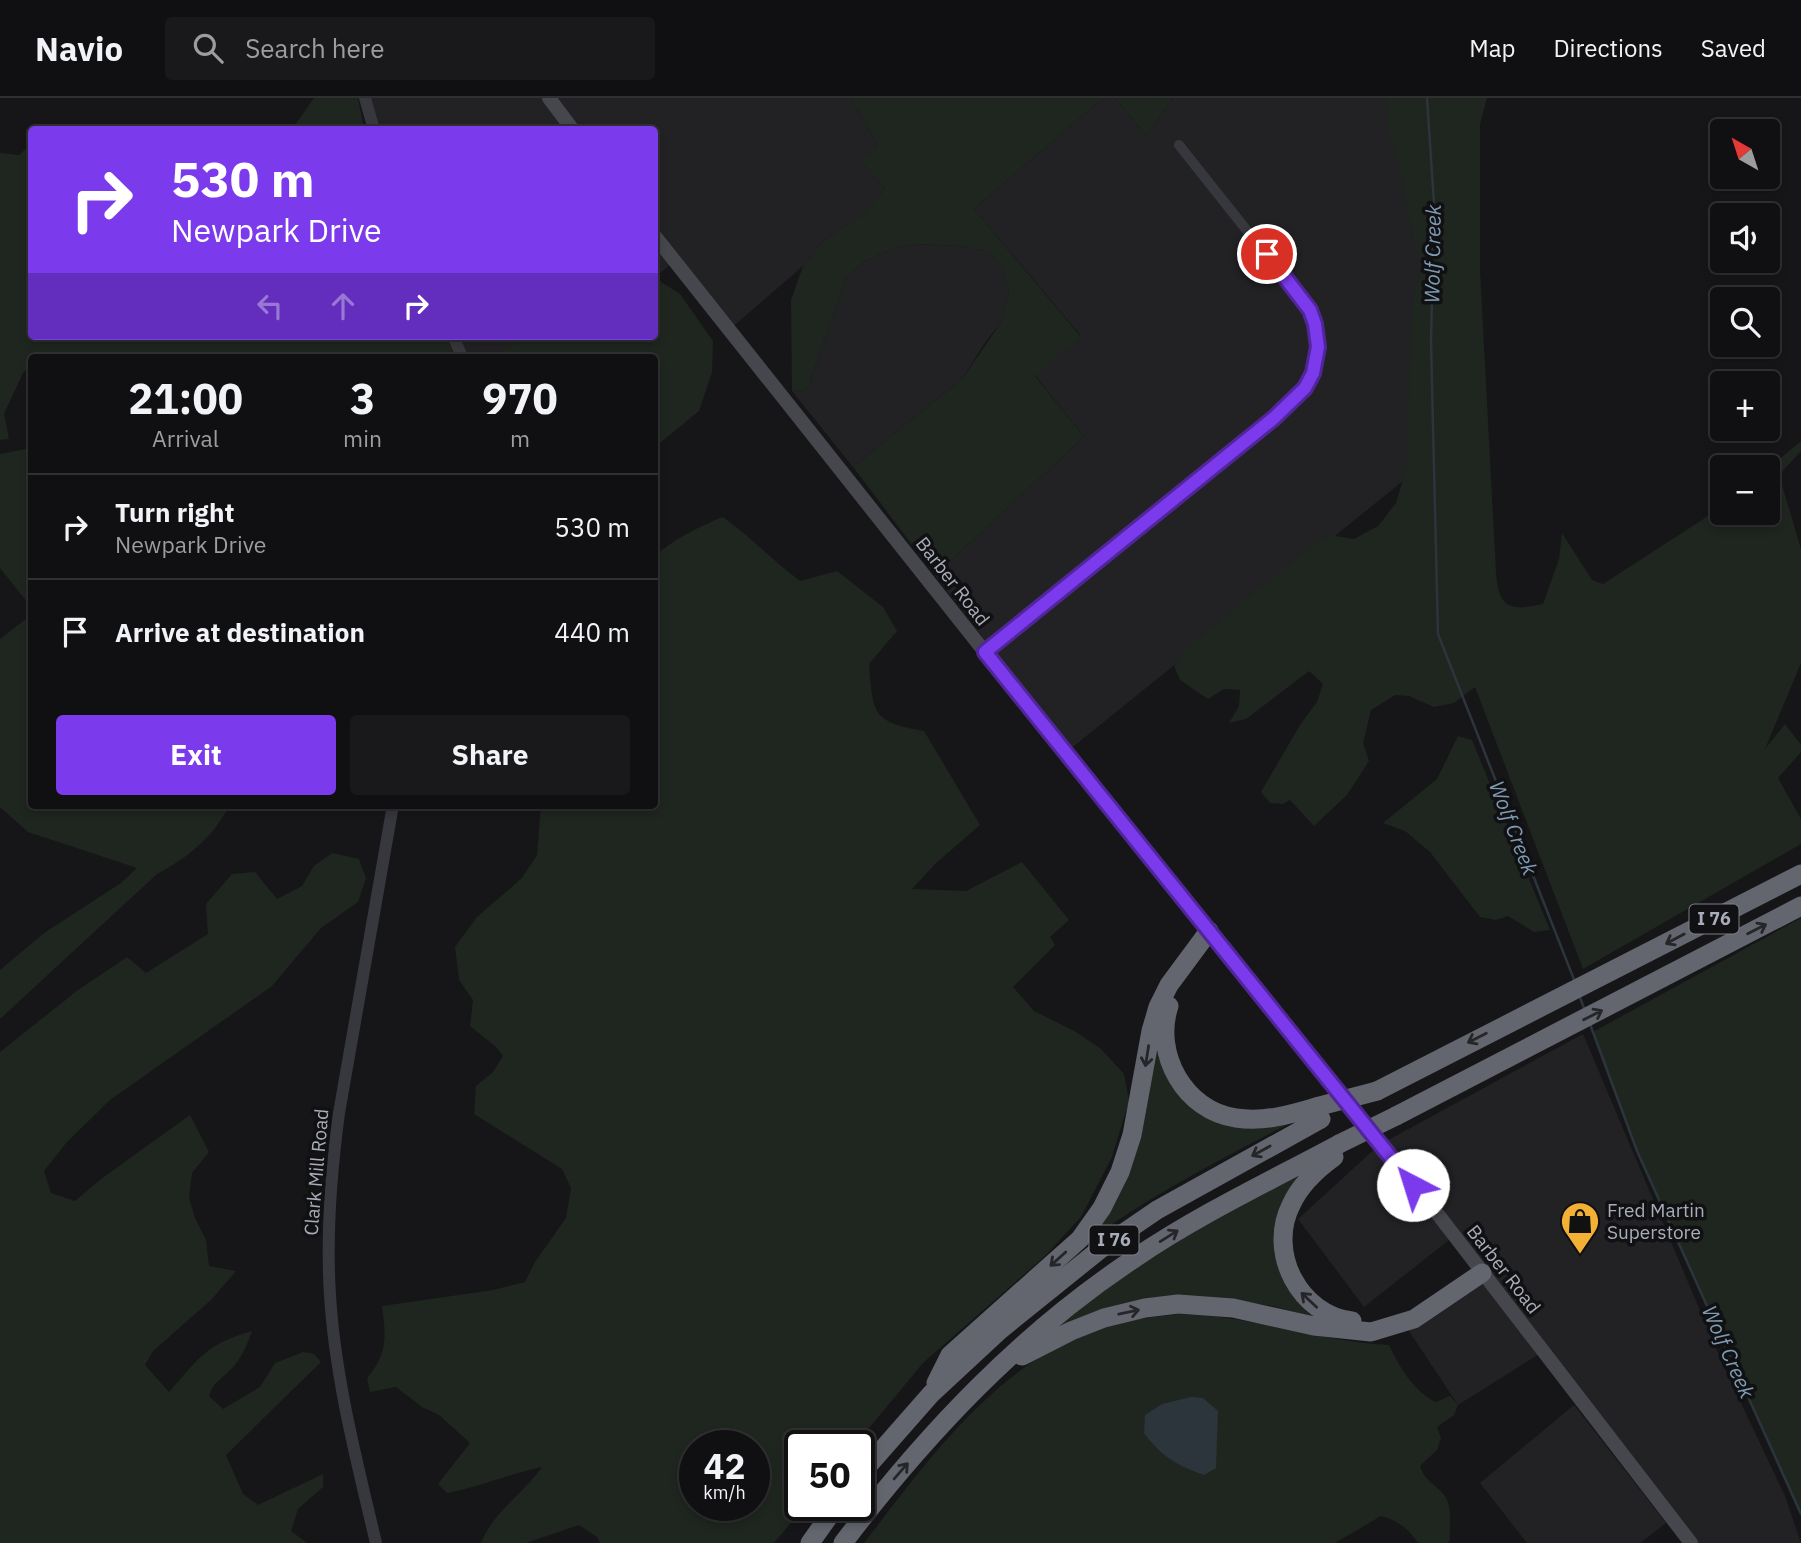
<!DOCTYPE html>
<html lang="en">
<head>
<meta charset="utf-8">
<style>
	:root { --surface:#101012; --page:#19191b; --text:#f1f3f6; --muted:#9c9d9f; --line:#303032; --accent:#7c3aed }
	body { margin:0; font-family:"IBM Plex Sans",sans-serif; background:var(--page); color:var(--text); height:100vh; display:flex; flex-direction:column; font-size:26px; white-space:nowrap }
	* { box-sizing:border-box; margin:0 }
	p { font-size:23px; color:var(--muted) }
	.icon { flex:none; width:38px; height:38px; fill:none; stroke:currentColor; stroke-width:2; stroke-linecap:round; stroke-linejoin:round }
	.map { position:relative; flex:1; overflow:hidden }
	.panel { position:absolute; left:28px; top:256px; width:630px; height:455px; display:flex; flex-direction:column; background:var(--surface); border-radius:7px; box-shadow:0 4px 10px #0003,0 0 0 2px var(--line) }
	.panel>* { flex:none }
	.banner { position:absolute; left:28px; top:28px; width:630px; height:214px; border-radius:7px; box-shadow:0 4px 10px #0003,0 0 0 2px var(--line); background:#7c3aed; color:#fff; overflow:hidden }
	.needle { width:46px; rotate:321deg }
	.fabs { position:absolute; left:1710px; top:21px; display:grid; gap:14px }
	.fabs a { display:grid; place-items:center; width:70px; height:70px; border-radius:7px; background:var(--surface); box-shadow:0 4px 10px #0003,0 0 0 2px var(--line); font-size:35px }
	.speed { position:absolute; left:679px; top:1332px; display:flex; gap:14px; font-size:35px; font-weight:700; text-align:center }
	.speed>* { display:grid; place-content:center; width:91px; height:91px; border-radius:50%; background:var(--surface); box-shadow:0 4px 10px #0003,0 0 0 2px var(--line); line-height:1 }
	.speed small { font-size:18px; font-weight:400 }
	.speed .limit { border:4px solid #111; border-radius:10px; background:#fff; color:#111 }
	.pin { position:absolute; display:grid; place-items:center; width:60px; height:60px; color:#fff; margin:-30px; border:4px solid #fff; border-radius:50%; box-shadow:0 2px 7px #0007 }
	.me { position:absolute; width:77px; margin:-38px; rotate:320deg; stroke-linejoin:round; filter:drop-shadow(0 0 5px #0008) }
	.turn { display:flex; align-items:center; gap:24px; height:147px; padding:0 28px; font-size:32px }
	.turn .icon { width:91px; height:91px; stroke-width:2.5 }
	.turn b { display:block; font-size:49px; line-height:60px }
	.lanes { display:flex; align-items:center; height:66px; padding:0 28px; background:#0003; justify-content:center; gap:35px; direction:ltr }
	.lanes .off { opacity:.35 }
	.eta { display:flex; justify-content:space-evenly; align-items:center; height:119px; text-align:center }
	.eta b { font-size:42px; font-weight:700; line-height:49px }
	.action { display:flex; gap:14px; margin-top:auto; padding:14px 28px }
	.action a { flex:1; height:80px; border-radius:7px; background:var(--accent); color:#fff; font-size:28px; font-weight:700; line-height:80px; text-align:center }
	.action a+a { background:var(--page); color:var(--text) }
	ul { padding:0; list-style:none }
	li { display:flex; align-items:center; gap:21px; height:105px; padding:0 28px; border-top:2px solid var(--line) }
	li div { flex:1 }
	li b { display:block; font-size:26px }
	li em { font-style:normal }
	header { display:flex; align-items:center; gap:42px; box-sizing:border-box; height:98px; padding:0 35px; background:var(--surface); border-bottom:2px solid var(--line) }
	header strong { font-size:33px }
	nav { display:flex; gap:38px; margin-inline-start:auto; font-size:24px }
	.search { width:490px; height:63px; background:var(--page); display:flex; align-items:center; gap:18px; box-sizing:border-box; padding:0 24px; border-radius:7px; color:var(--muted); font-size:26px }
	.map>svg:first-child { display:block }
	.built { fill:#222225 }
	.green { fill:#1e261f; fill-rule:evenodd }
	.water { fill:#2c353c }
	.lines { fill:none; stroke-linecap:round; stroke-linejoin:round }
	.stream { stroke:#2c353c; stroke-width:2.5 }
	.minor { stroke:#37383d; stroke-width:10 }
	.tertiary { stroke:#37383d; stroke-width:12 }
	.secondary { stroke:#45474d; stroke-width:14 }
	.motorway { stroke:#63666e; stroke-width:19 }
	.motorway-bridge { stroke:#63666e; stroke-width:19 }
	.oneway { stroke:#26262a }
	.route-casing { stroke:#51269a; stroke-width:18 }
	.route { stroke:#7c3aed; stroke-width:12 }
	.labels { text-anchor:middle; stroke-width:7; stroke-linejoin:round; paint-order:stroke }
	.shield { fill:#111113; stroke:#7b7e86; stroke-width:2 }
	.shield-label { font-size:18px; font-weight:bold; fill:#a8adb8 }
	.street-label { font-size:19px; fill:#a8adb8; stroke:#111113 }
	.poi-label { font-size:19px; fill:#a8adb8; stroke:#111113; text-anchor:start }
	.water-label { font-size:21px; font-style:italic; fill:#7f9bb3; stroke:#111113 }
</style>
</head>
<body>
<header>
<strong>Navio</strong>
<div class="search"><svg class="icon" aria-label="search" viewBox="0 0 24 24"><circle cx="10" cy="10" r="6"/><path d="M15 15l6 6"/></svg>Search here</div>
<nav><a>Map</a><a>Directions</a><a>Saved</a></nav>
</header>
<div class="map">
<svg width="1801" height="1445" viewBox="0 0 1801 1445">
	<rect width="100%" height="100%" fill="#161618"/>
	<path class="built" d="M365,0H851L878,48L861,63L885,91L863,118L824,142L803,168L729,232L674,163L655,180L654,32L374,31Z
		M1103,0H1115L1147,38L1173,0H1427L1434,358L1069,652L935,477L1084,339L1035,277L1081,238L974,111Z
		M914,146L960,148L987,153L1001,165L1009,196L1000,226L986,243L962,281L853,369L792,293L807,292L846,180L865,163L894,150Z
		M453,238H526L493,259H462Z
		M1583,936L1724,1269L1785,1398L1801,1445H1691L1544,1253L1458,1307L1409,1233L1485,1180L1454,1138L1364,1209L1298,1121L1379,1047Z
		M1574,1307L1666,1425L1640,1445H1527L1480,1385Z"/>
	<path class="green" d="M314,0H358L364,31H292Z
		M851,0H1103L974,111L1081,239L1035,278L1084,339L935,477L853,369L962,281L1000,226L1009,196L1001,166L987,153L960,148L914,146L894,150L865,163L846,180L807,292L792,293L791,202L803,168L824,142L862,118L885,91L860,62L878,48Z
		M1115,0H1173L1147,38Z
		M1387,0H1487L1480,26V172L1496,475C1499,511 1510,513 1543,506L1559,461L1562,435L1592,482L1603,486L1722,409V415H1768V371L1801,343V353L1779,377L1801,451V565L1765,651L1785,626L1801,647V654L1778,680L1801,721V746L1583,871L1475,589L1454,605L1434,609L1409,598L1395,597L1371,612L1363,645L1369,663L1347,697L1314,728L1290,702L1283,706L1270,705L1261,694L1300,627L1317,604L1323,586L1309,573L1246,621L1229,625L1239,608L1240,592L1224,591L1208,601L1180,582L1174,568L1187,549L1314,446L1330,437L1354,441L1378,428L1396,405L1406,371L1412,208L1422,169L1412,136L1398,61L1387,28Z
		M31,46L32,238H446L455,259H32L31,268L23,275L4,316L9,341L0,342V55L19,57Z
		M655,180L680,196L713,243L712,274L699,313L655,349L654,259H493L525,238H654Z
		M31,350H32L31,509L0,470V356Z
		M723,419C750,438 773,463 800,483L837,473L883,509L897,533L869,566C873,616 872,624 924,633L980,727L935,766L912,791L966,793L1022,764L1069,822L1050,839L1055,847L1013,889L1034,913L1076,934L1100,950L1124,976L1129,1003L1112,1059L1081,1119L1045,1158L923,1265L855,1347L800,1348V1407H806L774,1445H600L597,1439L579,1427L526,1445H481C493,1414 523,1396 542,1369C509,1376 480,1389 447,1395L438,1386L470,1345L439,1317L422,1309L396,1289L370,1294L367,1280C388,1255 386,1239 382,1208L493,1192L525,1184L535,1164L566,1120L571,1090L562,1071L474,1016L476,988L493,974L503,958L495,948L470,928L473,902L459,882L455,849L477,819L522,780L537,757L541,707H654L655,458C674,441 698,429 723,419ZM695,1348H754V1407H695Z
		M31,517L32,707H233C223,715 220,725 212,734C196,752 178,765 157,776L0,921V872L44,835L121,785L137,770L28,734L0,709V541Z
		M1458,638L1472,642L1550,832L1534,834L1508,818L1496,822L1480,819L1430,754L1405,733L1383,725L1437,681Z
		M332,755L359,761L366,780L358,804L321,830L272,888L110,1002L67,1044L44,1073L51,1095L75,1103L101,1081L190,1017L209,1054L192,1075L189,1100L195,1120L206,1142L209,1168L236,1173L211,1202L153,1253L145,1267L169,1294C199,1260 206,1246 252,1233C247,1247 243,1257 234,1268C223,1281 214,1282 209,1298L223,1311L260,1289L275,1265L303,1254L314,1256L321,1264L226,1357L243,1396L258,1407L323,1376V1389L298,1411L291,1433L307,1445H0V954L78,892L127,859L146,875L208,836L206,806L232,776L255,774L277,801L302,788L314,768Z
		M1801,820V1416L1637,1053L1593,934Z
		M1152,944L1193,1004L1296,1022C1221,1061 1147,1099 1079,1149L1106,1108Z
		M1296,1077L1299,1079L1277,1126L1318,1220L1272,1208L1212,1199L1046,1236L1130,1173L1207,1126Z
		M1178,1216C1250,1217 1317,1243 1389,1247C1398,1267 1415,1295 1436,1304L1450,1298L1458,1307L1454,1317L1437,1329L1441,1340L1437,1352L1420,1368C1426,1385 1436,1386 1445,1398C1453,1410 1449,1429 1450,1443L1447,1445H1418C1409,1431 1397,1422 1381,1418L1335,1445H864C928,1362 996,1266 1099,1230C1125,1222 1152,1219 1178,1216Z"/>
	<path class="water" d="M1191,1299L1203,1300L1218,1313L1216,1370L1204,1377C1176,1367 1161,1358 1144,1335L1145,1317L1162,1306Z"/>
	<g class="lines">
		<path class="stream" d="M1427,0L1434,105L1431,244L1438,536L1575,884
			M1579,897L1584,910
			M1590,926L1637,1053L1801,1416"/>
		<path class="minor" d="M985,554L1294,303C1318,278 1324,243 1310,212L1179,47"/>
		<path class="tertiary" d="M365,0L374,32
			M453,238L462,259
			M376,1445C357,1364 335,1280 330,1197C326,1136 331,1075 339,1015L393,707"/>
		<path class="secondary" d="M549,0L573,32
			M654,137L1046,631L1337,991L1379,1047L1440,1119L1691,1445"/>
		<path class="motorway" d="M1169,908C1153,956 1185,1013 1236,1020C1264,1024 1289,1017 1316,1009
			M1377,993L1801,776
			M1396,1018L1801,808
			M1334,1059C1316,1072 1300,1087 1291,1107C1267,1155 1300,1217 1352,1223
			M1022,1258L1071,1233L1104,1220L1145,1210L1178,1206L1233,1210L1314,1228L1371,1234L1414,1221L1482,1175
			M936,1285L950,1257L1080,1141L1102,1110L1120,1074L1132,1037L1151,933L1158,909L1169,887L1209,833
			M859,1378L931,1296L1000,1232L1103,1149L1157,1112L1321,1021
			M810,1445L837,1407
			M843,1445C926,1336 1020,1236 1135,1160C1200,1116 1270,1083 1339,1046"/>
		<path class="motorway-bridge" d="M1316,1009L1377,993
			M1339,1046L1396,1018"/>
	</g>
	<defs><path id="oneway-shaft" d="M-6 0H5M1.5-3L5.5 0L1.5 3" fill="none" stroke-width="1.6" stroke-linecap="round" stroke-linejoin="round" transform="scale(1.75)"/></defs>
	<g class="oneway">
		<use href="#oneway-shaft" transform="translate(1757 831) rotate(-27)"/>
		<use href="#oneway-shaft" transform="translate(1675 841) rotate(152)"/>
		<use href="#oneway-shaft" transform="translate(1593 917) rotate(-27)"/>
		<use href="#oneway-shaft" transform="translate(1477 940) rotate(153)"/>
		<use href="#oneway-shaft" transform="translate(1147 958) rotate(99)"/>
		<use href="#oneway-shaft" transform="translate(1261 1053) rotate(151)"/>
		<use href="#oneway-shaft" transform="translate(1169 1138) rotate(-32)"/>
		<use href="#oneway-shaft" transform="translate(1058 1161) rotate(138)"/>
		<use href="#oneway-shaft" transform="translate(1309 1202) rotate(-137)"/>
		<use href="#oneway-shaft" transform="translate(1129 1214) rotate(-12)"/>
		<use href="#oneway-shaft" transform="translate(901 1373) rotate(-49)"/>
	</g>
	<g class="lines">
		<g class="route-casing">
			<path id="route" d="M1267,156L1310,212L1315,226L1318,249L1313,275L1305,290L1274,320L985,554L1413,1087"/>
		</g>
		<use href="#route" class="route"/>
	</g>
	<defs>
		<g id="shop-pin" transform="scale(2.0125)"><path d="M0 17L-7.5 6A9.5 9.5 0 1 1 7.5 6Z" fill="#f2b134" stroke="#111113"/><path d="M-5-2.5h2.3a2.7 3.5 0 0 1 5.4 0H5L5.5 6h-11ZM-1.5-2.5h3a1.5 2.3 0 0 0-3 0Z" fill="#111"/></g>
	</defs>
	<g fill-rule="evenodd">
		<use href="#shop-pin" x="1580" y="1123"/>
	</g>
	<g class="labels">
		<g class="shield">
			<rect x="1689.5" y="806.5" width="49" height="29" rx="5"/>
			<rect x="1089.5" y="1127.5" width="49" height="29" rx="5"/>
		</g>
		<g class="shield-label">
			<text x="1714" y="827">I 76</text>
			<text x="1114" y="1148">I 76</text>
		</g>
		<g class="street-label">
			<text transform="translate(953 483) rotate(52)" y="7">Barber Road</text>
			<text transform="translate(316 1074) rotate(-85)" y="7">Clark Mill Road</text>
			<text transform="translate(1504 1171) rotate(52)" y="7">Barber Road</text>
		</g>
		<g class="poi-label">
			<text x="1607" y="1119">Fred Martin<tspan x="1607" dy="22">Superstore</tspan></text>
		</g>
		<g class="water-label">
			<text transform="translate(1433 156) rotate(-89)" y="7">Wolf Creek</text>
			<text transform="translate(1513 730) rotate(69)" y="7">Wolf Creek</text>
			<text transform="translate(1728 1254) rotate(66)" y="7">Wolf Creek</text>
		</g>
	</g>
</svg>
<div class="fabs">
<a><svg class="needle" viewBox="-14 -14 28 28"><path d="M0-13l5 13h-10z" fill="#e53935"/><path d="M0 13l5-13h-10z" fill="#9c9d9f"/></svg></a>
<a><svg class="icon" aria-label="sound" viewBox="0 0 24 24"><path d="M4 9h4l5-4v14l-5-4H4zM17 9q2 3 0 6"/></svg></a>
<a><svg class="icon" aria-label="search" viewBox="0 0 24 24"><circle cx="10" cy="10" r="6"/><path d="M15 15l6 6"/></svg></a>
<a>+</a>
<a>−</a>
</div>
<div class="speed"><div>42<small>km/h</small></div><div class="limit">50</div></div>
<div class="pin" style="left:1267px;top:156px;background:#d93025"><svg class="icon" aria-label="arrive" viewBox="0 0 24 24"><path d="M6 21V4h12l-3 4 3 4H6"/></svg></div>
<svg class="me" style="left:1413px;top:1087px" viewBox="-20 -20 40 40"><circle r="19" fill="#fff"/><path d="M0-13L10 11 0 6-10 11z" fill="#7c3aed"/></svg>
<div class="banner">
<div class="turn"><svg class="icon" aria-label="right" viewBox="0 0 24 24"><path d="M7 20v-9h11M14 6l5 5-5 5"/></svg><div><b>530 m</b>Newpark Drive</div></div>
<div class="lanes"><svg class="icon off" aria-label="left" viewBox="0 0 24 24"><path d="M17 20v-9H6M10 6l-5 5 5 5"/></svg><svg class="icon off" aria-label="ahead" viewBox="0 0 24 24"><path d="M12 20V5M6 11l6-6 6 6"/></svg><svg class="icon" aria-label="right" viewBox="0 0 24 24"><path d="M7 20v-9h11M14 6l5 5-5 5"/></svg></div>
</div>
<section class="panel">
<div class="eta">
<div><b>21:00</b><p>Arrival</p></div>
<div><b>3</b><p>min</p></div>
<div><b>970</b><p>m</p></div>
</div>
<ul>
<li><svg class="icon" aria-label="right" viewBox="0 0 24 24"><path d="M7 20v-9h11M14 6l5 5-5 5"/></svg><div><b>Turn right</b><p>Newpark Drive</p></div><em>530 m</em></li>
<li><svg class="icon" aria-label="arrive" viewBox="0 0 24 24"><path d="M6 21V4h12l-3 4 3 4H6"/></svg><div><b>Arrive at destination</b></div><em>440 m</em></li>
</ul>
<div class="action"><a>Exit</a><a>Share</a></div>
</section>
</div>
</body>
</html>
